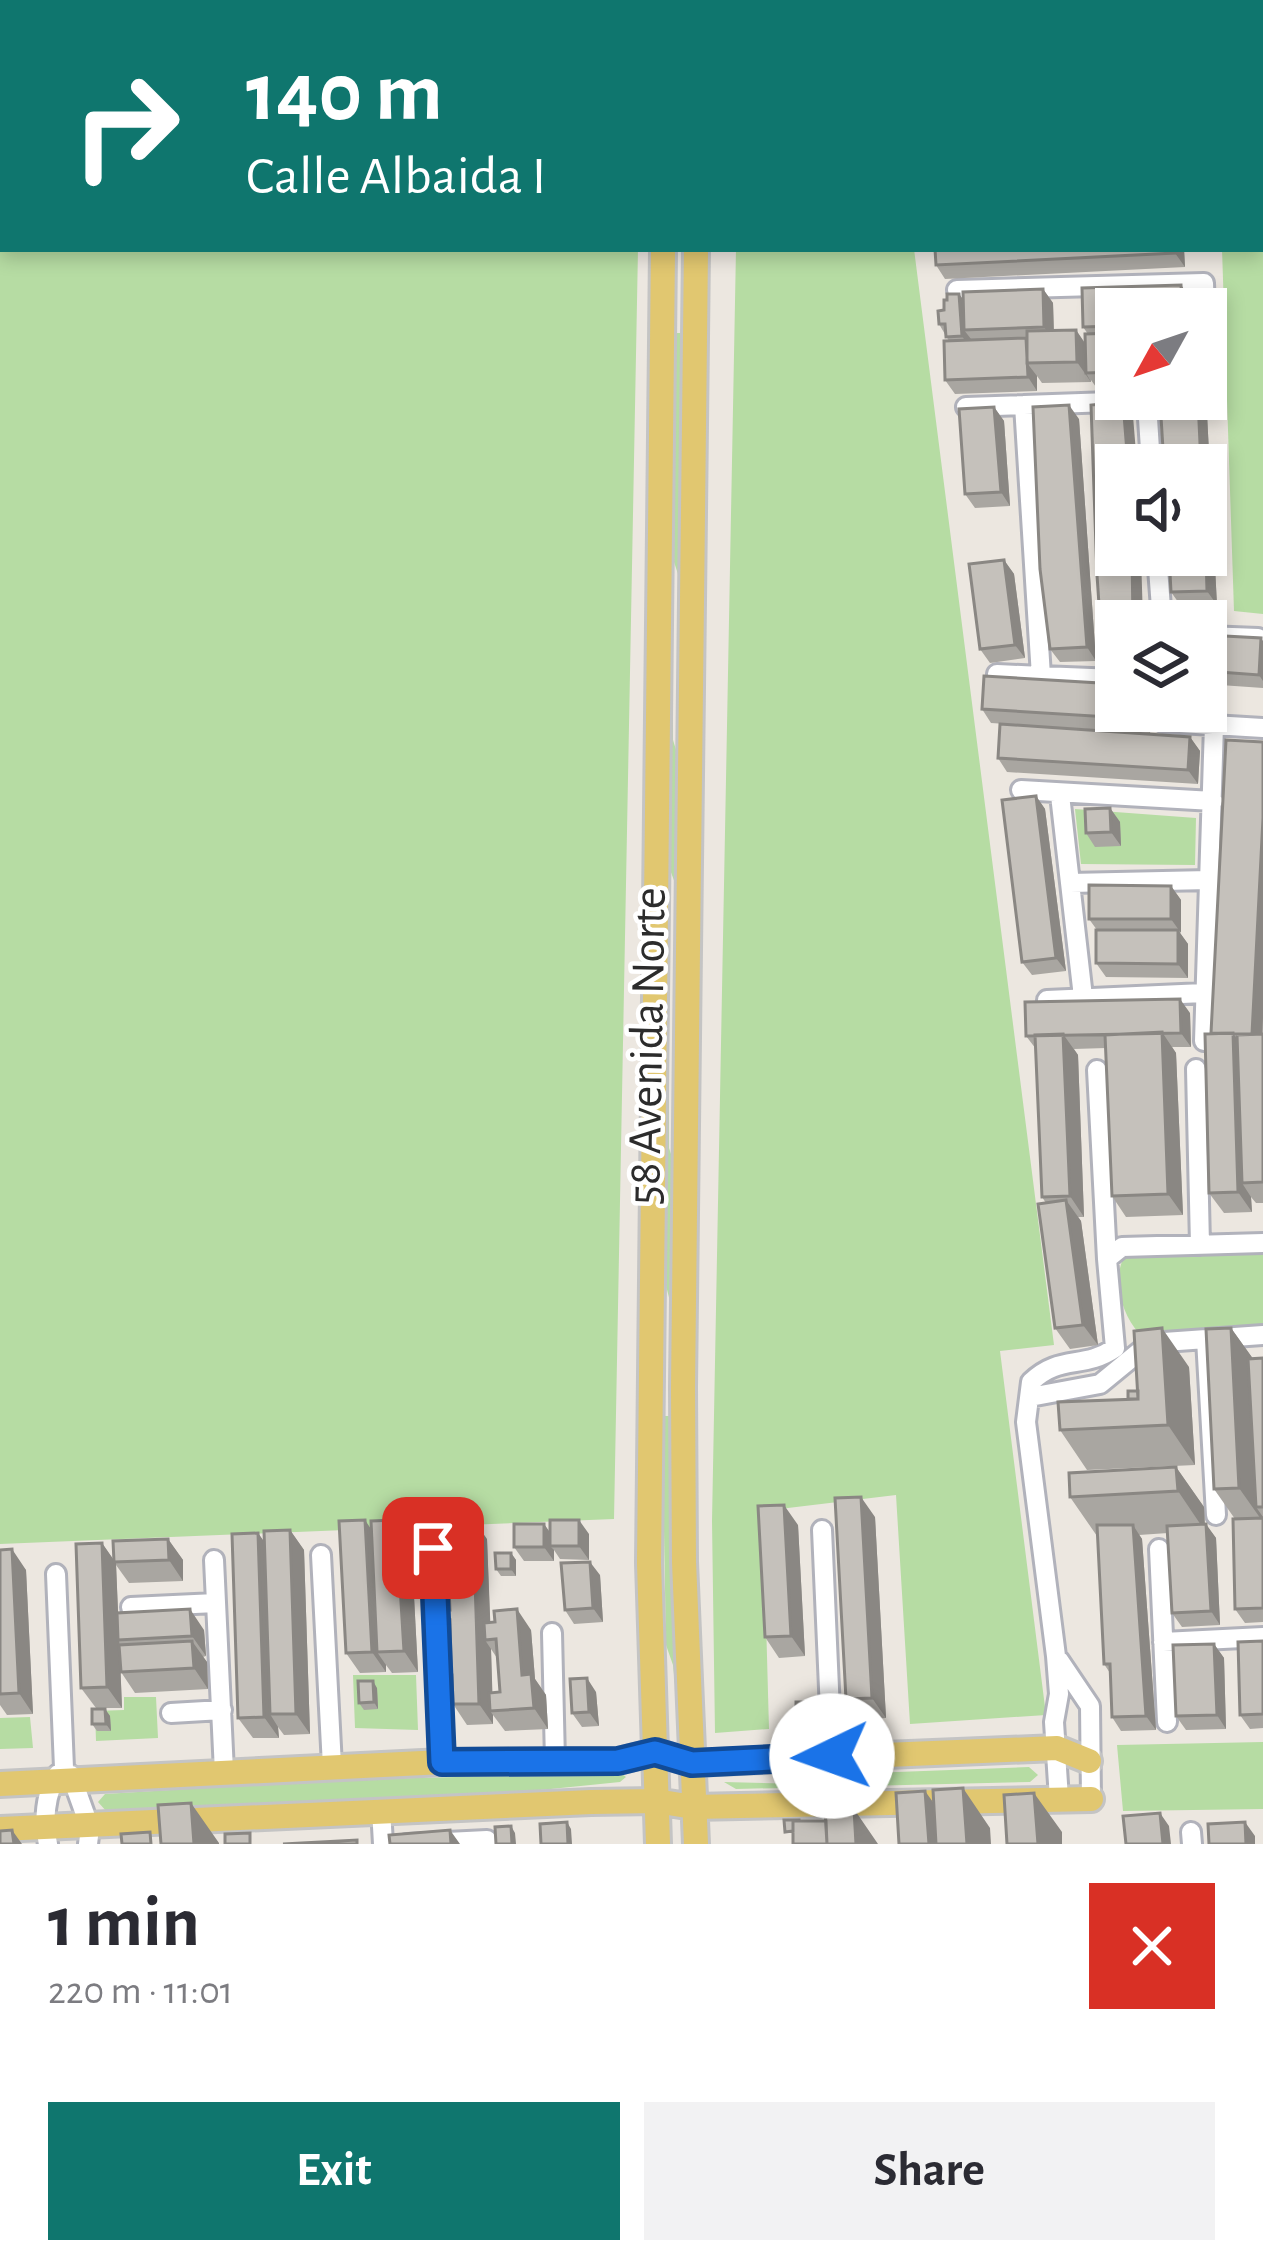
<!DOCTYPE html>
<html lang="en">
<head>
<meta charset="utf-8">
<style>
	:root { --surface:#fff; --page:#f2f2f3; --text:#2b2b33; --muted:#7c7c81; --accent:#0f766e }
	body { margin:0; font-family:"Alegreya Sans",sans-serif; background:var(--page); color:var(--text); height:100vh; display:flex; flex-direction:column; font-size:45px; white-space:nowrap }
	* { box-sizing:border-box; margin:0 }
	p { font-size:39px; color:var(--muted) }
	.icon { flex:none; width:66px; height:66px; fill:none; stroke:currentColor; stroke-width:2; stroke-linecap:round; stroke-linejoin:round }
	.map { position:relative; height:1844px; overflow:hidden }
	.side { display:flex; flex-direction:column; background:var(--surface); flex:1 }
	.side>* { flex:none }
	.guide { position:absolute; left:0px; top:0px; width:1263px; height:252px; box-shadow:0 6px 18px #0003; background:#0f766e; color:#fff; overflow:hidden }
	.needle { width:78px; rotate:230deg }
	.fabs { position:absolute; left:1095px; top:288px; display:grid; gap:24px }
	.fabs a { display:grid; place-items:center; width:132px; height:132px; border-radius:0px; background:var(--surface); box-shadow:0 6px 18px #0003; font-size:60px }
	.pin { position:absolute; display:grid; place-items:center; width:102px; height:102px; color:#fff; margin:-51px; border-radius:24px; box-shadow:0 6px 18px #0006 }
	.me { position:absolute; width:132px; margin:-66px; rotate:267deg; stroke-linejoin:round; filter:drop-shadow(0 0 9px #0008) }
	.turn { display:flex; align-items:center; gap:42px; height:252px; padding:0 48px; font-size:54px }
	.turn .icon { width:156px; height:156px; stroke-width:2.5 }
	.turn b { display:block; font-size:84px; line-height:102px }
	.round { display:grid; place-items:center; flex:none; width:126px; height:126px; border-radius:0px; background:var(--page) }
	.headline { display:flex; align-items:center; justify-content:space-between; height:204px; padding:0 48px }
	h1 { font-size:72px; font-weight:700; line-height:90px }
	.cta { display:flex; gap:24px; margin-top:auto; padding:24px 48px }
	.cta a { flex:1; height:138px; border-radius:0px; background:var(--accent); color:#fff; font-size:48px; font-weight:700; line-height:138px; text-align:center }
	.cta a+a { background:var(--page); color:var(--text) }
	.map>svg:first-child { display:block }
	.green { fill:#b6dca3 }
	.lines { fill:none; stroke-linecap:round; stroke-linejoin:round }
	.minor-casing { stroke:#b1b2bb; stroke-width:24 }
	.major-casing { stroke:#c4c4c4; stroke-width:30 }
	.minor { stroke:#fff; stroke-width:18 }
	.major { stroke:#e1c770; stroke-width:24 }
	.wall { fill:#a9a6a1; fill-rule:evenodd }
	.shaded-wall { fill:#8a8783 }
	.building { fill:#c5c1bb; stroke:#8a8783; stroke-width:3 }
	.route-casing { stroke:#114b97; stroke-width:30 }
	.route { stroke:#1a73e8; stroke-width:21 }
	.labels { text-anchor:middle; stroke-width:9; stroke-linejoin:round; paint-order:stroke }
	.street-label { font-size:48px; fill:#2c2c2c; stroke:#fff }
</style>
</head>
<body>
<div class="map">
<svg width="1263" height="1844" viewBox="0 0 1263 1844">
	<rect width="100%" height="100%" fill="#ece7e0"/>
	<path class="green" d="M0,0H643L3,3V249H638L614,1519L0,1544Z
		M1260,67H1263V614L1234,611L1222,249H1260Z
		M736,249H914L1054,1345L1000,1351L1046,1715L910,1724L896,1495L763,1511L769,1729L715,1733L712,1521Z
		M675,333H680V393L687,412L682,637L680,580L673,559Z
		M670,689H673V740L680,763V992L676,990V886L668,864Z
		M1075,809L1196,818L1195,865L1081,864Z
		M665,1092H669V1148L675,1166L672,1309L664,1278Z
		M1263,1254V1326L1139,1333C1122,1315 1112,1280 1124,1257Z
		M662,1416H670L680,1733L673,1665L666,1645Z
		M353,1675H416L418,1730L355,1728Z
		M124,1697H156L158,1738L96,1741L95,1711L124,1710Z
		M30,1717L33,1748L0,1749V1718Z
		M1263,1742V1809L1123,1811L1117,1745Z
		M1029,1767L1038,1775L1030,1782L736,1789L724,1782L801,1784L816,1775Z
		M621,1773L626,1777L620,1782L531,1791L107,1812L98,1802L105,1794L332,1780Z"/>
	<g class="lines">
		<g class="minor-casing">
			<path id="minor" d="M965,0V3
				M1091,0V3
				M1179,0V3
				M1199,0V3
				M1260,46H1263
				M957,290L1204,283L1205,309
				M1206,341V398
				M1147,403L1151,465
				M966,407L1024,405
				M1157,555L1162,621
				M1206,636L1258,638
				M997,674L1041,676
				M1116,679L1041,676L1024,405L1196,399
				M1164,711L1163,722L1263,728
				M1021,790L1213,801
				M1060,795L1083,997
				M1070,883L1209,880
				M1047,1000L1204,993
				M1204,1041L1214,725
				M1196,1069L1200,1245
				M1097,1070L1107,1259
				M1206,1339L1216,1515
				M1030,1397L1100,1384L1150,1343L1263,1335
				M822,1530L832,1756
				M433,1548L443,1762
				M1159,1549L1167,1722
				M321,1555L332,1766
				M214,1560L224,1772
				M56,1574L64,1768
				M131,1607L216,1603
				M552,1633L555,1761
				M1163,1642L1263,1637
				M1059,1660L1090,1706L1091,1799
				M171,1713L222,1710
				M71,1775L90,1828L88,1844
				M1059,1799L1054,1722L1059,1694L1056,1656L1026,1422L1031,1382C1060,1354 1083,1370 1115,1348L1107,1259L1122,1247L1263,1243
				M381,1809L383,1844
				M1191,1832L1192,1844
				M48,1844C43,1822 45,1793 58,1774
				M407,1844L487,1840V1844"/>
		</g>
		<g class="major-casing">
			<path id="major" d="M668,3V0
				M699,3V0
				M0,1784L443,1762L618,1761L655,1752L692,1763L1057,1748L1089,1761
				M0,1829L591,1802L656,1801L693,1807L1091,1799
				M658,1844L649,1563L663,249
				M696,1844L684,1562L683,1388L696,249"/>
		</g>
		<use href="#minor" class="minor"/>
		<use href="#major" class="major"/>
	</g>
	<path class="wall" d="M1184,249L1185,267L945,279L936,265Z
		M1181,285L1191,299V309H1116V386L1096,387L1091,380V382L1042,383L1037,376V391L955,394L945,380L944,341H949L939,324L938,311L944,310V300H947V294H959L963,300V292L1043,289L1053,303L1054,331L1076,330L1085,343V334H1088L1083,327L1082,288Z
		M1198,400L1207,414L1217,605L1181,606L1171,592Z
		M1123,402L1133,416L1116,621V663H1112L1102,649Z
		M994,407L1004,421L1010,506L975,508L965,494Z
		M1079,419L1096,661L1060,662L1050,649Z
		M1004,560L1014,574L1025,658L990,663L980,649Z
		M1206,635L1263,641V688L1206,684Z
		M982,709L1152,711L1150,733L991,723Z
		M1190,737L1200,751L1198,784L1007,772L998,758Z
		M1036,796L1045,809L1066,971L1032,975L1022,962Z
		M1110,808L1120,822L1121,846L1095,847L1086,833Z
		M1171,886L1181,900L1180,933L1188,944V978L1106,977L1096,963L1097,930L1089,919Z
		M1190,1013L1191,1047H1172L1176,1053L1183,1215L1126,1217L1112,1196L1106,1048L1074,1049L1078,1055L1084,1217H1078L1081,1221L1098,1345L1070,1349L1055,1328L1046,1203L1042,1197L1036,1049L1026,1036Z
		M1263,1018V1203H1256L1251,1197L1252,1212L1224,1213L1209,1193L1212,1034Z
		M1231,1328L1253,1359L1263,1358V1622L1245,1623L1235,1609V1519L1214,1489Z
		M1189,1367L1195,1465L1087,1470L1060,1430L1128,1399L1138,1391Z
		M1176,1467L1204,1507L1205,1524L1216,1538L1220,1625L1182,1627L1172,1613L1168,1533L1139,1535L1142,1539L1156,1730L1121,1731L1112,1717L1110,1673L1104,1664L1097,1536L1070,1497Z
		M875,1517L886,1718L860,1720L846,1699Z
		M396,1520L411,1540L418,1672L392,1673L386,1665V1672L360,1673L346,1653L371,1529Z
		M544,1524L550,1533L589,1534V1560L560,1559L554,1550V1561H524L514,1547Z
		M798,1525L805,1656L779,1658L765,1637Z
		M290,1530L304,1550L310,1734L284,1735L278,1727L279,1738H253L238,1718L258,1533L264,1542Z
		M168,1539L183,1560V1581L129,1583L116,1565L118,1613L204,1630L206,1656L203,1657L207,1662L208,1689L135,1693L121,1672L120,1656L122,1708H96L81,1688L102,1543L114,1561Z
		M487,1539L490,1622L531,1630L535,1679L546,1695L548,1729L505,1731L493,1715V1724L467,1725L453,1704V1692L440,1675L451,1663V1638L439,1621L450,1610L449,1586L434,1566L448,1553ZM491,1649L497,1658L500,1692H492Z
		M0,1550L26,1570L33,1714L7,1715L0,1705Z
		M511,1553L516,1560V1576H501L496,1569Z
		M600,1575L603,1622L574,1624L565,1610Z
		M1263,1641V1728L1250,1729L1240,1715Z
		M1214,1644L1224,1658L1226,1729L1186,1730L1176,1716Z
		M377,1688L378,1709L364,1710L359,1703Z
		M596,1692L599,1726L582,1727L572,1713Z
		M813,1702L818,1709V1730H801L796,1723Z
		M105,1709L110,1716L111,1731H97L92,1724Z"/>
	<path class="shaded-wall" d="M1175,249H1184L1185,267L1175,253Z
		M1181,285L1191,299V309H1182Z
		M1043,289L1053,303L1054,341L1044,327Z
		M959,294L969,307L964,330L971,339V350L962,336Z
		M1076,330L1090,351L1086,373L1091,382L1077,362Z
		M1027,363L1037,376V391L1028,377Z
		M1198,400L1207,414L1217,605L1207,591L1206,465H1201Z
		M1123,402L1133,416L1137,465H1128Z
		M1069,405L1079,419L1096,661L1087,647Z
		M994,407L1004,421L1010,506L1001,492Z
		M1132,555H1141L1143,621H1133Z
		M1004,560L1014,574L1025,658L1015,645Z
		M1261,638L1263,641V681L1259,675Z
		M1141,711H1152L1150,733L1141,719Z
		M1190,737L1200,751L1198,784L1188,770Z
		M1036,796L1045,809L1066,971L1056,958Z
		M1110,808L1120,822L1121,846L1111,832Z
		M1263,818V1018L1261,1049L1252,1035Z
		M1171,886L1181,900V933L1171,919Z
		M1178,930L1188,944V978L1178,964Z
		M1180,999L1190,1013L1191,1047L1181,1033Z
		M1162,1032L1176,1053L1183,1215L1168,1194Z
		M1233,1033L1247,1054L1242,1183L1251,1197L1252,1212L1238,1192Z
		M1063,1034L1078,1055L1084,1217L1070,1196Z
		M1066,1200L1081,1221L1098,1345L1083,1325Z
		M1162,1328L1189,1367L1195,1465L1168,1425Z
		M1231,1328L1259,1367L1256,1507L1263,1517V1522L1239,1488Z
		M1176,1467L1204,1507L1205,1531L1178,1491Z
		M861,1497L875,1517L886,1718L872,1698Z
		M784,1505L798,1525L805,1656L791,1636Z
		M473,1519L487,1539L491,1640H485L491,1649L493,1711H490L493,1715V1724L479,1704Z
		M365,1520L379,1541L377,1652L386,1665V1672L372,1652Z
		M396,1520L411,1540L418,1672L404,1651Z
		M579,1520L589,1534V1560L579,1546Z
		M544,1524L554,1538L550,1546L554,1550V1561L544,1547Z
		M1206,1524L1216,1538L1220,1625L1211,1611Z
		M1133,1525L1142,1539L1156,1730L1146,1716Z
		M290,1530L304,1550L310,1734L296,1714Z
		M258,1533L273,1554L270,1714L278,1727L279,1738L264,1717Z
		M168,1539L183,1560V1581L169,1560Z
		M102,1543L116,1563L122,1708L107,1687Z
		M12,1549L26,1570L33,1714L19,1693Z
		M511,1553L516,1560V1576L511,1569Z
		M590,1562L600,1575L603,1622L593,1608Z
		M190,1609L204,1630L206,1656L192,1636Z
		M517,1609L531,1630L535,1679L546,1695L548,1729L534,1708L522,1675Z
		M192,1641L207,1662L208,1689L194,1668Z
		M1214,1644L1224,1658L1226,1729L1217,1715Z
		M587,1678L596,1692L599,1726L589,1712Z
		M373,1681L377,1688L378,1709L374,1702Z
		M813,1702L818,1709V1730L813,1723Z
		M105,1709L110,1716L111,1731L106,1724Z
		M963,1788L990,1828L991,1844H967Z
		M925,1791L953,1830L954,1844H929Z
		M1034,1793L1062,1832V1844H1038Z
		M191,1803L219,1843V1844H194Z
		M854,1809L878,1844H856Z
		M1160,1813L1169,1826L1171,1844H1163Z
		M567,1822L571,1829L572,1844H568Z
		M1245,1822L1255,1836V1844H1246Z
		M511,1826L515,1833L516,1844H512Z
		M12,1830L22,1844H14Z
		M450,1830L460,1844H451Z"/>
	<path class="building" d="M905,0H929V3H905Z
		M988,0H1012V3H988Z
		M1030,0H1053L1054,3H1030Z
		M1113,0H1138V3H1113Z
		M1219,0H1263V17H1260V3H1219Z
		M935,249H1175V253L936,265Z
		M1181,285L1182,309H1116V326L1083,327L1082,288Z
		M1043,289L1044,327L964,330L963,292Z
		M947,294H959L962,336L946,337L945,324H939L938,311L944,310V300H947Z
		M1076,330L1077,362L1027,363V331Z
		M1116,333V372L1086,373L1085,334Z
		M1026,338L1028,377L945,380L944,341Z
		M1198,400L1201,465H1164L1160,401Z
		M1123,402L1128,465H1116V555H1132L1133,621H1116V649H1102L1097,575L1091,405Z
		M1069,405L1087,647L1050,649L1040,569L1033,407Z
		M994,407L1001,492L965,494L959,409Z
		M1169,555H1206L1207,591L1171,592Z
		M1004,560L1015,645L980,649L969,564Z
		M1206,635L1261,638L1259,675L1206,671Z
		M984,676L1116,684V711H1141V719L982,709Z
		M1000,724L1190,737L1188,770L998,758Z
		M1226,740L1263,742V818L1252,1034L1211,1033Z
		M1036,796L1056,958L1022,962L1002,800Z
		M1110,808L1111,832L1086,833L1085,809Z
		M1089,885L1171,886V919H1089Z
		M1096,930H1178V964L1096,963Z
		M1180,999L1181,1033L1026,1036L1025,1002Z
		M1162,1032L1168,1194L1112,1196L1105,1035Z
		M1233,1033L1238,1192L1209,1193L1205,1034Z
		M1063,1034L1070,1196L1042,1197L1035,1035Z
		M1263,1034V1182L1242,1183L1237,1035Z
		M1066,1200L1083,1325L1055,1328L1038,1204Z
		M1162,1328L1168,1425L1060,1430L1058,1402L1138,1399L1134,1331Z
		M1231,1328L1239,1488L1214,1489L1206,1329Z
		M1263,1358V1507H1256L1248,1359Z
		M1128,1391H1138V1399H1128Z
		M1176,1467L1178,1491L1070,1497L1069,1473Z
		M861,1497L872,1698L846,1699L835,1498Z
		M784,1505L791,1636L765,1637L758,1506Z
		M1263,1518V1608L1235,1609L1233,1519Z
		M447,1519H473L479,1704H453L452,1675H440V1663H451L450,1620L439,1621L438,1610H450L448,1566H434L433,1554L448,1553Z
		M365,1520L372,1652L346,1653L339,1521Z
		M396,1520L404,1651L377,1652L371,1521Z
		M550,1520H579V1546H550Z
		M514,1524H544V1547H514Z
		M1206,1524L1211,1611L1172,1613L1167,1526Z
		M1097,1525H1133L1146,1716L1112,1717L1110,1664H1104Z
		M290,1530L296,1714H270L264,1531Z
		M258,1533L264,1717L238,1718L232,1534Z
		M168,1539L169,1560L114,1562L113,1541Z
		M102,1543L107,1687L81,1688L76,1544Z
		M12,1549L19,1693L0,1694V1550Z
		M495,1553H511V1569H496Z
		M590,1562L593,1608L565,1610L561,1563Z
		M190,1609L192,1636L118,1640L117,1613Z
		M517,1609L522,1675L531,1674L534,1708L490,1711L489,1693L500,1692L496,1639L485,1640L484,1623L495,1622L494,1611Z
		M192,1641L194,1668L121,1672L119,1645Z
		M1263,1641V1714L1240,1715L1238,1642Z
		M1214,1644L1217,1715L1176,1716L1173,1645Z
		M587,1678L589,1712L572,1713L570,1679Z
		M358,1681H373L374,1702L359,1703Z
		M796,1702H813V1723H796Z
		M92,1709H105L106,1724H92Z
		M963,1788L967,1844H936L933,1790Z
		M925,1791L929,1844H899L896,1793Z
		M1034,1793L1038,1844H1007L1004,1795Z
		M191,1803L194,1844H161L158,1805Z
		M854,1809L856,1844H827L825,1811Z
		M1160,1813L1163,1844H1126L1123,1816Z
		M784,1820H799V1821H793V1831L785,1832Z
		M793,1821H826L827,1844H793Z
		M567,1822L568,1844H541L540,1824Z
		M1245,1822L1246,1844H1209L1208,1824Z
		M511,1826L512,1844H496L495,1827Z
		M12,1830L14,1844H0V1831Z
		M450,1830L451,1844H390L389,1835Z
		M150,1832L151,1844H122L121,1834Z
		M250,1833V1844H225V1834Z
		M357,1840V1844H283Z"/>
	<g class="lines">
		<g class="route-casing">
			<path id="route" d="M433,1548L442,1762L618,1761L655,1752L692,1763L832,1756"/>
		</g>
		<use href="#route" class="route"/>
	</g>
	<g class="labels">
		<g class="street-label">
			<text transform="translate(645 1046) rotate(-89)" y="17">58 Avenida Norte</text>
		</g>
	</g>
</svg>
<div class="fabs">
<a><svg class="needle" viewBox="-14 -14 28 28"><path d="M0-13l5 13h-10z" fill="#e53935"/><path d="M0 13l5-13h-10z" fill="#7c7c81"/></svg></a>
<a><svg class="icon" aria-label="sound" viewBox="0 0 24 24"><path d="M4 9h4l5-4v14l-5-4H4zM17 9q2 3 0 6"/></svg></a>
<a><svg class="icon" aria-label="layers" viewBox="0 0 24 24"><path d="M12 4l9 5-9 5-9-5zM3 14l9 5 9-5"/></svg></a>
</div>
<div class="pin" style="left:433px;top:1548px;background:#d93025"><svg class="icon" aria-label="arrive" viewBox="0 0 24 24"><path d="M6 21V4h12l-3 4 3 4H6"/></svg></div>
<svg class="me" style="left:832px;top:1756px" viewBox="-20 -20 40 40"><circle r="19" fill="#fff"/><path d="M0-13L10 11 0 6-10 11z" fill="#1a73e8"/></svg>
<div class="guide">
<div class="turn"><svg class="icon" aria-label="right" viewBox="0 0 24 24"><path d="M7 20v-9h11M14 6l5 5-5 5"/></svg><div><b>140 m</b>Calle Albaida I</div></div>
</div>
</div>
<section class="side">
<div class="headline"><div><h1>1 min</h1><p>220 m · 11:01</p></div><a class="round" style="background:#d93025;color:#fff"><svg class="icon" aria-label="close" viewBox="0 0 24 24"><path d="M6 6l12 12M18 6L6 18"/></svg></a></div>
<div class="cta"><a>Exit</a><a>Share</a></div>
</section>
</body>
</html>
